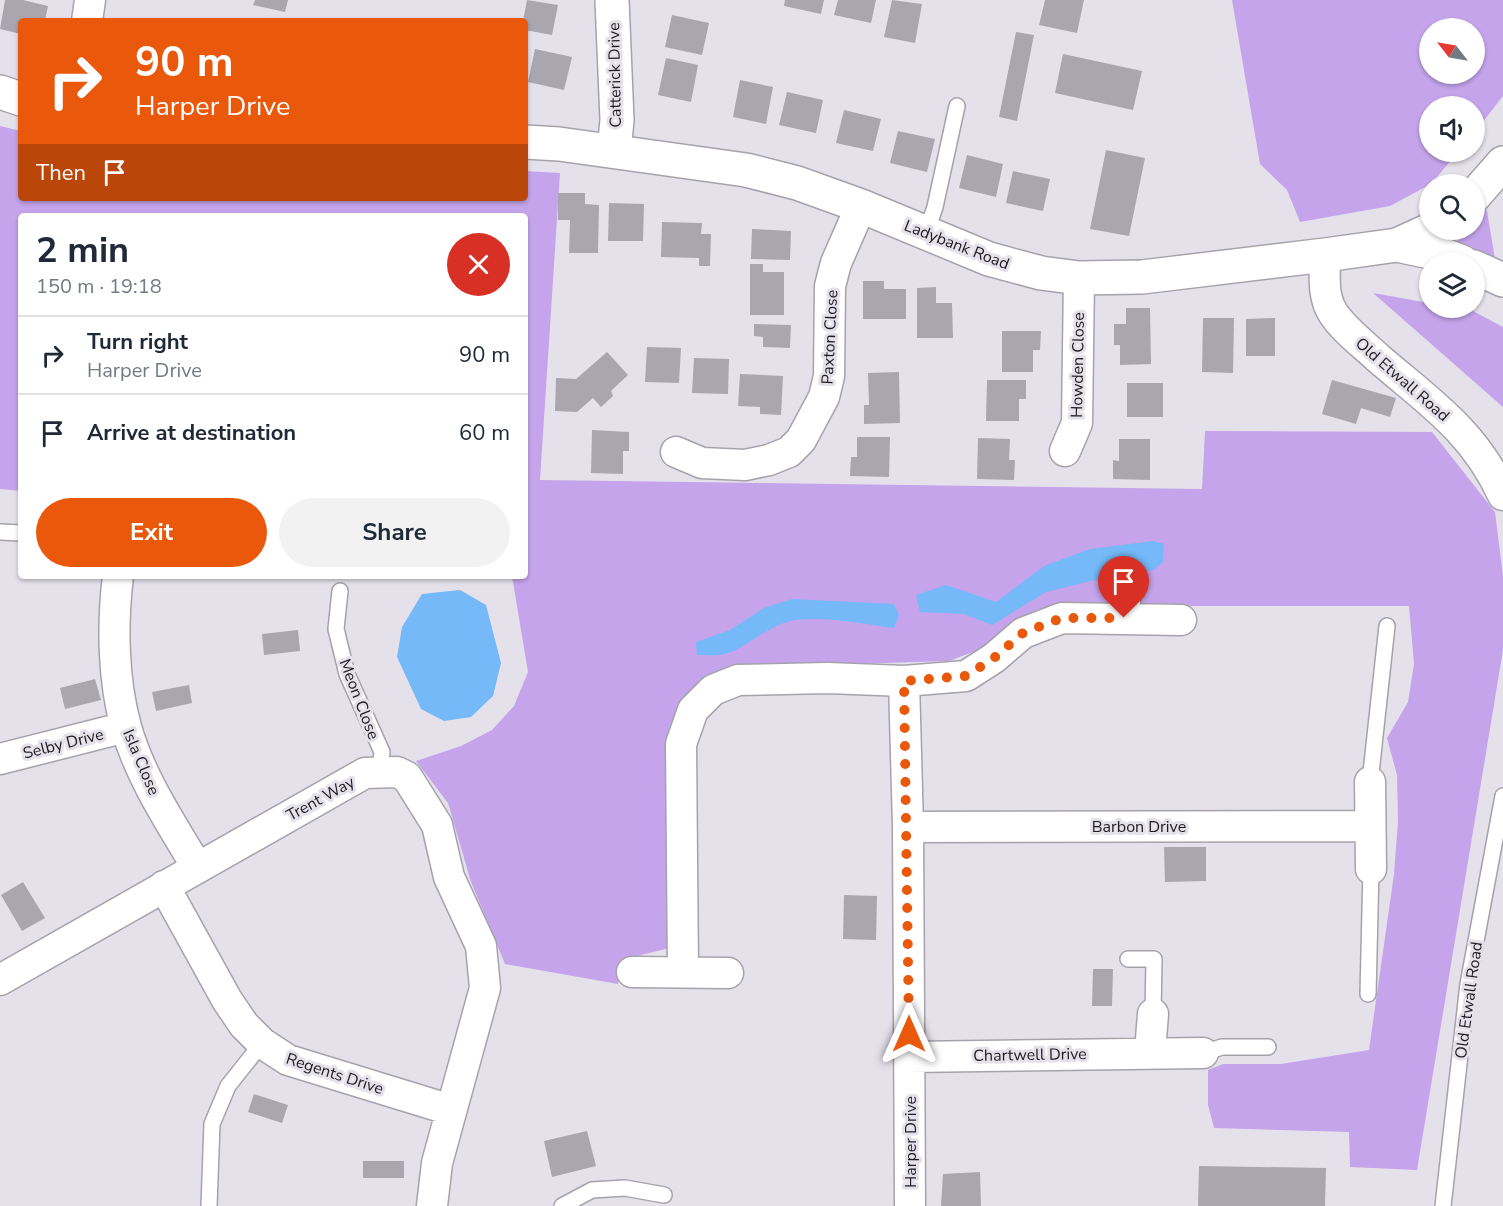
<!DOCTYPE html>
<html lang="en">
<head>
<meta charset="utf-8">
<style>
	:root { --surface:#fff; --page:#f2f2f3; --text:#1f2937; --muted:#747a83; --line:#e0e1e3; --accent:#ea580c }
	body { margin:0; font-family:"Nunito Sans",sans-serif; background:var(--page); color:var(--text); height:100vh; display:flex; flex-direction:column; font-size:22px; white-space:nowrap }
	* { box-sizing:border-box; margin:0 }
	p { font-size:20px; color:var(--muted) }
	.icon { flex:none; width:33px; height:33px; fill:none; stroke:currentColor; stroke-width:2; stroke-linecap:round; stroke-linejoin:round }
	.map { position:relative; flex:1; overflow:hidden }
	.details { position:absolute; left:18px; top:213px; width:510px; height:366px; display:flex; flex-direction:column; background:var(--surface); border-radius:6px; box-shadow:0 2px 4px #0004 }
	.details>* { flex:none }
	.top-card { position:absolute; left:18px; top:18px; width:510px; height:183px; border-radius:6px; box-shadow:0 2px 4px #0004; background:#ea580c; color:#fff; overflow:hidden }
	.needle { width:39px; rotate:301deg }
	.controls { position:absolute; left:1419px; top:18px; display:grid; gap:12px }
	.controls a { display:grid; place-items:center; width:66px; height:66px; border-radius:50%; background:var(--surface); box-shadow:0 2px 4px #0004; font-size:30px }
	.pin { position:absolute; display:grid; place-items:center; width:51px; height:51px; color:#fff; margin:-62px -26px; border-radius:50% 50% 50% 0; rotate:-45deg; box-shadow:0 0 6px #0007 }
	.pin .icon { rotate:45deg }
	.me { position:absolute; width:66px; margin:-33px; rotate:0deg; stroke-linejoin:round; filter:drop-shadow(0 0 4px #0008) }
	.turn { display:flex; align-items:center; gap:21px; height:126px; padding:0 18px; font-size:27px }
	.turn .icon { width:78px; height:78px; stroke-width:2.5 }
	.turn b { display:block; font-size:42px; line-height:51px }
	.then { display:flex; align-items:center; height:57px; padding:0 18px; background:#0003; gap:12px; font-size:22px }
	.round { display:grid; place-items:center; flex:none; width:63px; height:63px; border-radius:32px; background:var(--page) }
	.overview { display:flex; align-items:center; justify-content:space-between; height:102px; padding:0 18px }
	h1 { font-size:36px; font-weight:700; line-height:45px }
	.button { display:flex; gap:12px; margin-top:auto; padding:12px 18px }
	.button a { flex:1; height:69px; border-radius:36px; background:var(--accent); color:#fff; font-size:24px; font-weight:700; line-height:69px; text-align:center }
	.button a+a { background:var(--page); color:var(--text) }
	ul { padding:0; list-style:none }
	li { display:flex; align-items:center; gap:18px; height:78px; padding:0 18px; border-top:2px solid var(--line) }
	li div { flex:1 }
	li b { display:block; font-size:22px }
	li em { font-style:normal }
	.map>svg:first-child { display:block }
	.green { fill:#c5a4eb; fill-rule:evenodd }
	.water { fill:#75b9f8 }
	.building { fill:#a9a6af }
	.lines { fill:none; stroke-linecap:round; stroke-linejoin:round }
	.service-casing { stroke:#a6a2ac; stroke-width:18 }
	.minor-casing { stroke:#a6a2ac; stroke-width:33 }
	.tertiary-casing { stroke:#a6a2ac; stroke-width:36 }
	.service { stroke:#fff; stroke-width:15 }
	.minor { stroke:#fff; stroke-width:30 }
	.tertiary { stroke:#fff; stroke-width:33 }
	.route { stroke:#ea580c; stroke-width:10; stroke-dasharray:0 18 }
	.labels { text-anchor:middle; stroke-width:6; stroke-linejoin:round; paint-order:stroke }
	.street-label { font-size:16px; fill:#1c1b1e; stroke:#e5e1eb }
</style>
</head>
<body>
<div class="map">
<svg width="1503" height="1206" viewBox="0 0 1503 1206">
	<rect width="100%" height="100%" fill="#e5e1eb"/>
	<path class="green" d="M1232,0H1503V96L1475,132L1474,106H1430V152H1458L1431,184L1390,206L1300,222L1287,190L1260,164ZM1474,28V74H1430V28Z
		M0,126L21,131V198H525V171L560,173L540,480L1202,489L1205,431L1432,432L1495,512L1503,576V650L1417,1170L1350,1167L1349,1132L1214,1128L1208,1105V1070L1223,1064H1281L1369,1050L1394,874L1398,821L1397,775L1387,738L1408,702L1414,664L1409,606H1071L989,646L949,661L724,668L685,699L670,948L620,960L618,984L505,964L471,882L448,803L416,761L461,746L492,730L514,706L528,672L512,576H525V216H21V491L0,489Z
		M1481,206L1487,211L1495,259L1461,247L1454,233L1460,230H1474L1475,215Z
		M1373,293L1429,303L1430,308L1473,311L1503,327V407Z"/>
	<path class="water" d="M1153,541L1164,544L1163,562L1153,570L1090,581L1046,592L992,625L964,614L920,612L916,595L946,585L996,602L1044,566L1090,549Z
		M460,590L486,605L501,663L493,696L471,717L444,721L421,709L397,657L402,627L422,594Z
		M792,599L894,604L899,615L894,628C863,624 828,616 796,620C766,624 745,652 720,655C713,656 704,655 697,655L696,642L730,630L764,608Z"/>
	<path class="building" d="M5,0H23L48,6L45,21H21V34L0,29Z
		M255,0H288L285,12L253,5Z
		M527,0L558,5L552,35L525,30L523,21Z
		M785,0H824L821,14L784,6Z
		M838,0H876L871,23L834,15Z
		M892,0L922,4L915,43L884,37Z
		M1045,0H1084L1077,33L1039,25Z
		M672,15L709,23L702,55L665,47Z
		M1016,32L1034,35L1017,121L999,117Z
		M535,49L572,57L564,90L528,82Z
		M1063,54L1142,71L1133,110L1055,93Z
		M666,58L698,65L691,102L658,95Z
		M740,80L773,87L766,124L733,117Z
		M787,92L823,100L816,133L779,125Z
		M844,110L881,119L873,151L836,143Z
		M898,131L935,139L927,172L890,163Z
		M1106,150L1145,158L1129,236L1090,229Z
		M967,155L1003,164L996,197L959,188Z
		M1013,171L1050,179L1043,211L1006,203Z
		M558,193H585V204L599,205L598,253H569L570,220H558Z
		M609,203L644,204L643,241H608Z
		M662,222L702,223L701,234H711L710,266H699V258L661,257Z
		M752,229L791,231L790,260L751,259Z
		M750,264H763V272H784V315H750Z
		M863,281H884V289H906V319H863Z
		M936,287V303H952L953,338H917V288Z
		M1126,308H1150L1151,364L1120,365V345H1114V324H1126Z
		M1203,318H1234L1233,373L1202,372Z
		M1275,318V356H1246V319Z
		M754,324L791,325L790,348L763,347V337L754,336Z
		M1002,331H1041L1040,350H1033V372H1002Z
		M647,347L681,348L679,383L645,382Z
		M607,352L628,375L611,391L613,396L601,407L593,398L577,412L555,411L556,378L576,379Z
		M694,358L729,359L728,394L692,393Z
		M899,372L900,423L864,424V405H869L868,373Z
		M740,374L783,376L781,415L760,414V407L738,406Z
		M987,380H1026V399H1019V421H986Z
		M1332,380L1396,398L1390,417L1361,408L1356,424L1322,414Z
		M1127,383H1163V417H1127Z
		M592,430L629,432V451H623V474L591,473Z
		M857,437H890L889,477L850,476L851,457H857Z
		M978,438L1010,439L1009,460H1015L1014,480L977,479Z
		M1119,439H1150V480L1113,479V460L1119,461Z
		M298,630L300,651L264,655L262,634Z
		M95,679L101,700L65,709L60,688Z
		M189,685L192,703L156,711L152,692Z
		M1164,847H1206V881L1165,882Z
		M23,882L45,918L22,931L1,895Z
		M844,895L877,896L876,940L843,939Z
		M1093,969H1113L1112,1006H1092Z
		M254,1094L288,1105L282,1123L248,1112Z
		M587,1131L596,1166L552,1177L544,1141Z
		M363,1161H404V1178H363Z
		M1199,1166L1326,1168L1325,1206H1198Z
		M980,1172L981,1206H941L943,1174Z"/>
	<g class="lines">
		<g class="service-casing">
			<path id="service" d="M926,233L935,207L957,106
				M0,532L21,533
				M340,591L336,629L347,674L382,752L380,771
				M1370,782L1387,626
				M1128,959H1154L1153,1014
				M1368,994L1371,869
				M1203,1053L1222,1047H1268
				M209,1206L212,1124L228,1086L262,1043
				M562,1206L592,1190L625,1188L664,1195
				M1443,1206L1468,984L1503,796"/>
		</g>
		<g class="minor-casing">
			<path id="minor" d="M87,21L90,0
				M1325,255C1325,274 1322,296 1333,313C1344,330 1363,344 1378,358C1429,402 1474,431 1503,495
				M1065,451L1077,423L1079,278
				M676,452L702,463L745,465L769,460L789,452L801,440L824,397L829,376L830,286L836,263L861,206
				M118,576C112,625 113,680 126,727C140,777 171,823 197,867
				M1124,618L1126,582
				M904,681L908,827L910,1206
				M0,759L126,727
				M1370,782L1371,869
				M908,827L1370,826
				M164,886L227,1000L244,1025L262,1043L288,1060L451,1110
				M683,971L681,744L693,710L713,690L738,680L828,678L904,681L966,676L994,658L1023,633L1062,618L1181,620
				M632,972L728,973
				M0,980L365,773L397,772L407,777L437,825L449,877L481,946L485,988L437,1163L432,1206
				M1150,1052L1153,1014
				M910,1057L1203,1053"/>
		</g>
		<g class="tertiary-casing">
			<path id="tertiary" d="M612,0L617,120L614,151
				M0,92L21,99
				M525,142L559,144L746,170L797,183L861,206L989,259L1041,273L1079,278L1142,277L1325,255L1397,245L1430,230
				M1474,196L1503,163
				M1397,245L1444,255L1462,262
				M1474,267L1503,280"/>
		</g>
		<use href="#service" class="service"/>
		<use href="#minor" class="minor"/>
		<use href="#tertiary" class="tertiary"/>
	</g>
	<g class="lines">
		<path class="route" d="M909,1034L904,681L966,676L994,658L1023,633L1062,618H1124"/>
	</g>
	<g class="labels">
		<g class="street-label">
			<text transform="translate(614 75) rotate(-91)" y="6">Catterick Drive</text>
			<text transform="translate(957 244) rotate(21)" y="6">Ladybank Road</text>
			<text transform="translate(829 337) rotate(-87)" y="6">Paxton Close</text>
			<text transform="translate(1077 365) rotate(-89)" y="6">Howden Close</text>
			<text transform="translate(1403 379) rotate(41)" y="6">Old Etwall Road</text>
			<text transform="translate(360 699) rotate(69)" y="6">Meon Close</text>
			<text transform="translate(63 743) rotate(-14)" y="6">Selby Drive</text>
			<text transform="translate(142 762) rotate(67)" y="6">Isla Close</text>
			<text transform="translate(320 798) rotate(-29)" y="6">Trent Way</text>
			<text x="1139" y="832">Barbon Drive</text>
			<text transform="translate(1468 1000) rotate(-82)" y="6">Old Etwall Road</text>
			<text transform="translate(1030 1054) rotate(-1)" y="6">Chartwell Drive</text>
			<text transform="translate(335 1073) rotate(18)" y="6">Regents Drive</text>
			<text transform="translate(910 1142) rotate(-90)" y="6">Harper Drive</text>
		</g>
	</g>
</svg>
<div class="controls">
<a><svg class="needle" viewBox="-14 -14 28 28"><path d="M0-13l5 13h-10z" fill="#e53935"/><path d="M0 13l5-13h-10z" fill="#747a83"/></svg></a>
<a><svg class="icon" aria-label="sound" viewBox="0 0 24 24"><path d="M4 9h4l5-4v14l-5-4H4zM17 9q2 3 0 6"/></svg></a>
<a><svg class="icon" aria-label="search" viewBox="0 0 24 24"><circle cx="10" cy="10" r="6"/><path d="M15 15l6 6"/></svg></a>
<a><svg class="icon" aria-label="layers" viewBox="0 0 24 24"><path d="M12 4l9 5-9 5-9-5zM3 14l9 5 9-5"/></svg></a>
</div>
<div class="pin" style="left:1124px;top:618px;background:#d93025"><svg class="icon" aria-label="arrive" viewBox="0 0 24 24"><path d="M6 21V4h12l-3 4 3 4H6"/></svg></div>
<svg class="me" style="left:909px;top:1034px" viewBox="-20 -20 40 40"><path d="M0-17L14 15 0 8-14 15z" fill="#ea580c" stroke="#fff" stroke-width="4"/></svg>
<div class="top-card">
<div class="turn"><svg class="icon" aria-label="right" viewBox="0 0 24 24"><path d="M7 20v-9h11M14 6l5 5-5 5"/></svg><div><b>90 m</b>Harper Drive</div></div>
<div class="then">Then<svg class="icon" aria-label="arrive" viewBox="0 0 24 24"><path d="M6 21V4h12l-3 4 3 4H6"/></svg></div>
</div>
<section class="details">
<div class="overview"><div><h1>2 min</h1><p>150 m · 19:18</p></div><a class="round" style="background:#d93025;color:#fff"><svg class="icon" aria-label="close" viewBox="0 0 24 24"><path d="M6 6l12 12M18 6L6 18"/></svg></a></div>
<ul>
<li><svg class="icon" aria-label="right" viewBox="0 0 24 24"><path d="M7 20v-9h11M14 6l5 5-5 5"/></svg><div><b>Turn right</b><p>Harper Drive</p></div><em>90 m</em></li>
<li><svg class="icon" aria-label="arrive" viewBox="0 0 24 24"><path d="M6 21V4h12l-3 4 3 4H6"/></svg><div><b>Arrive at destination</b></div><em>60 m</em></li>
</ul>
<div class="button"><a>Exit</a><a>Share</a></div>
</section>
</div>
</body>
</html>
